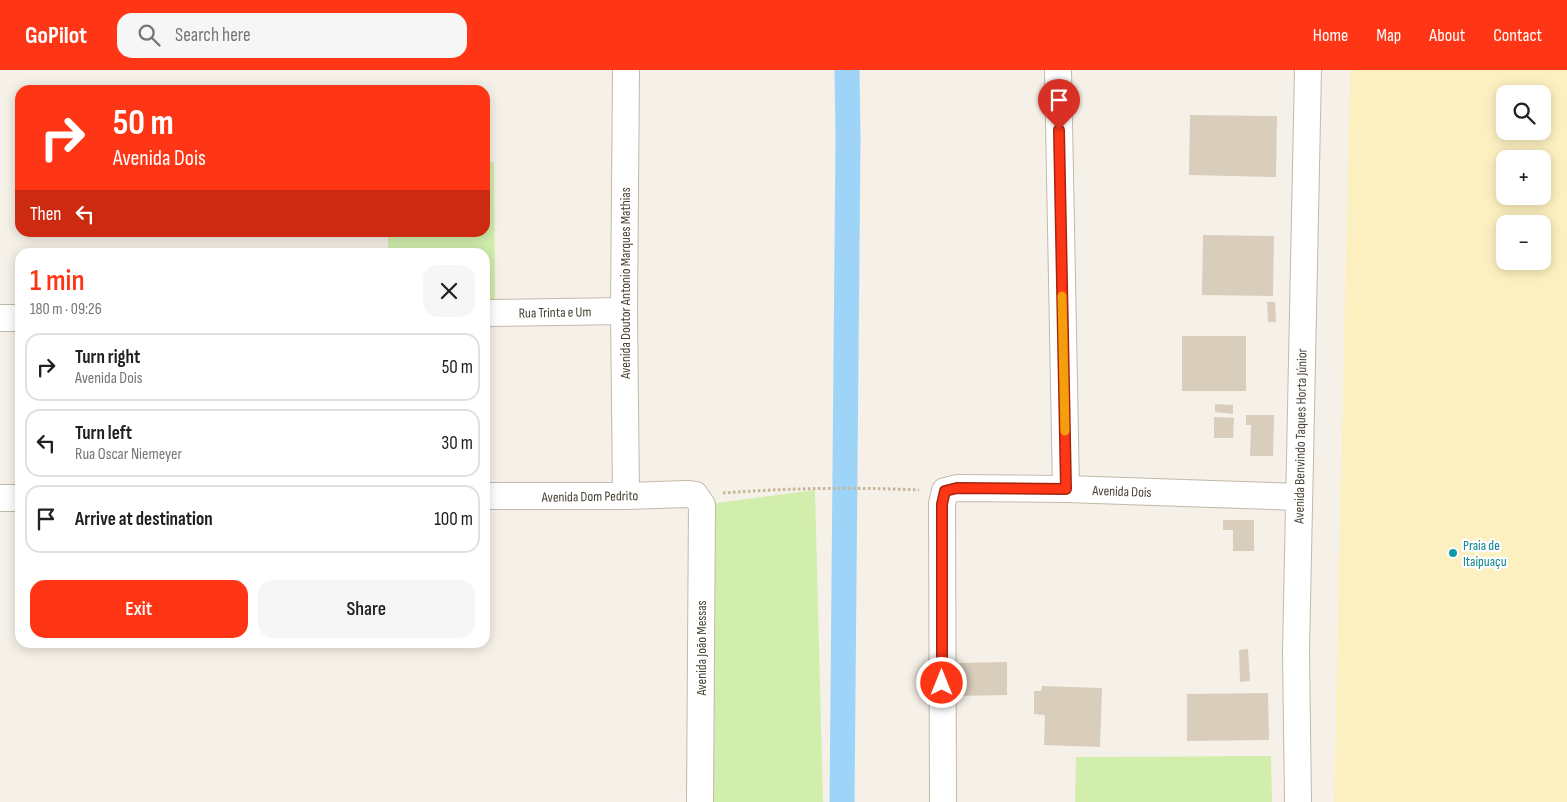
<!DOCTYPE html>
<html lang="en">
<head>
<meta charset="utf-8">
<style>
	:root { --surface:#fff; --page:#f6f6f6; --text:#202124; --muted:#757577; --line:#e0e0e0; --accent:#ff3616 }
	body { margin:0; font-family:"Sofia Sans Condensed",sans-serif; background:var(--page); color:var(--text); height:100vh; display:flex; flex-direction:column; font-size:19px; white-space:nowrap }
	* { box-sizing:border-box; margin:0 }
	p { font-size:16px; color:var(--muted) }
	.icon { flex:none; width:28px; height:28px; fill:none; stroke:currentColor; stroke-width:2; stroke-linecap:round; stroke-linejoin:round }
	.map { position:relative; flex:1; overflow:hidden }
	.details { position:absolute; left:15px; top:178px; width:475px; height:400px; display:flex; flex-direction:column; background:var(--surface); border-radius:15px; box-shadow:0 2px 12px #0003 }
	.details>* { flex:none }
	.top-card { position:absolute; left:15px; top:15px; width:475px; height:152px; border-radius:15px; box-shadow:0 2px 12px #0003; background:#ff3616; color:#fff; overflow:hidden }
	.controls { position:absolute; left:1496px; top:15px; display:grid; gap:10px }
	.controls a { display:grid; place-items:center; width:55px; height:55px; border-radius:10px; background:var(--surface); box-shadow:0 2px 12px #0003; font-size:25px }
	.pin { position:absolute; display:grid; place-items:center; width:42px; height:42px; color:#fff; margin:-51px -21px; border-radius:50% 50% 50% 0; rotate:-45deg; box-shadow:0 0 5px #0007 }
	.pin .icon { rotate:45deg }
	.me { position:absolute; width:55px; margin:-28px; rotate:0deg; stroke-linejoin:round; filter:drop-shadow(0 0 4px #0008) }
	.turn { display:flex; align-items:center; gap:18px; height:105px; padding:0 15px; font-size:22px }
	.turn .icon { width:65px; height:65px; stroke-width:2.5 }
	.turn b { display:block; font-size:35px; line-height:42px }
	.then { display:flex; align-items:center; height:48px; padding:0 15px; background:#0003; gap:10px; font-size:19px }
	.round { display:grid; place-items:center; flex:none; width:52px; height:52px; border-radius:15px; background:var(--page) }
	.summary { display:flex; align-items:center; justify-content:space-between; height:85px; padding:0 15px }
	h1 { font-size:30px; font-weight:600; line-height:38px; color:var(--accent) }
	.primary-button { display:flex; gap:10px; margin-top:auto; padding:10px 15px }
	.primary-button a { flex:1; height:58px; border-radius:15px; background:var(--accent); color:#fff; font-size:20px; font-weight:600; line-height:58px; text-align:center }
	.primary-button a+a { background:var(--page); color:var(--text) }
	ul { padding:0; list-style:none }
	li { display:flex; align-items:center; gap:15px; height:68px; margin:0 10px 8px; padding:0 5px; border:2px solid var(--line); border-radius:15px }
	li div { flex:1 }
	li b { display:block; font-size:19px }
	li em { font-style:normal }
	header { display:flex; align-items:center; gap:30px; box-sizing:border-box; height:70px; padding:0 25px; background:var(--accent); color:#fff }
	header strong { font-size:24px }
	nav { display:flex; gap:28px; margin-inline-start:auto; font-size:18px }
	.search { width:350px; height:45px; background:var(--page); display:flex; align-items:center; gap:12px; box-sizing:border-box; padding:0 18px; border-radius:15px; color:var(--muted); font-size:19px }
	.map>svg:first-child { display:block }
	.green { fill:#d1eead }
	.sand { fill:#fdf0c0; fill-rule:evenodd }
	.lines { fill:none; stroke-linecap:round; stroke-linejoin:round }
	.canal { stroke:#9ed4f8; stroke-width:25 }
	.building { fill:#d9cdbc }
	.street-casing { stroke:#c2b9a9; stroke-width:28 }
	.path { stroke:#c6b599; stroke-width:3; stroke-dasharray:2.5 2.5; stroke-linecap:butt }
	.street { stroke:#fff; stroke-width:26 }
	.route-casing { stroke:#a6230e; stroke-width:12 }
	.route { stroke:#ff3616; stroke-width:9 }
	.slow { stroke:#f59e0b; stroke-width:9 }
	.culture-dot { fill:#0f9aa8; stroke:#fff; stroke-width:2 }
	.labels { text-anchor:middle; stroke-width:4.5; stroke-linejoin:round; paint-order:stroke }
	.street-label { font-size:14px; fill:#4a4236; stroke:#fff }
	.culture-label { font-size:14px; fill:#0d838f; stroke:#fff; text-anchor:start }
</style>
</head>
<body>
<header>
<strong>GoPilot</strong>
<div class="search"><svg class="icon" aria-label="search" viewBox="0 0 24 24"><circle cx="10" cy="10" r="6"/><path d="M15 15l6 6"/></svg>Search here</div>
<nav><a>Home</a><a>Map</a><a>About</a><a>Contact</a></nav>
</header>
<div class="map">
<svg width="1567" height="732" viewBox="0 0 1567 732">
	<rect width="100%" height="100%" fill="#f6f1e8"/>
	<path class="green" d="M485,92H494L495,229H485V182H388V163L485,162Z
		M815,420L823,732H702V435Z
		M1271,686L1272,732H1075L1076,687Z"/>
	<path class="sand" d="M1350,0H1567V732H1334ZM1505,24H1542V61H1505ZM1505,89H1542V126H1505ZM1505,154H1542V191H1505Z"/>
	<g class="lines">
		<path class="canal" d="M842,732L848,67L847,0"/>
	</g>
	<path class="building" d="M1190,45L1277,46L1276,107L1189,105Z
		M1203,165L1274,166L1273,226L1202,225Z
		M1267,232H1275L1276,252H1268Z
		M1182,266H1246V321H1182Z
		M1215,334L1233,335V344L1215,342Z
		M1246,345H1274L1273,386H1250L1251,355H1246Z
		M1214,347L1234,348L1233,368H1214Z
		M1223,450H1254V481H1233V460H1223Z
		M1248,579L1250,611L1240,612L1239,580Z
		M1007,592V625L956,626V593Z
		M1042,616L1102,618L1100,677L1044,675L1045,645L1034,644V621H1041Z
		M1268,623L1269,670L1187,671V624Z"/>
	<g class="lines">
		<g class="street-casing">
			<path id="street" d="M626,0L624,241L626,426
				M1058,0L1066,419
				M485,243L624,241
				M0,248H20
				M485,426H626L687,424L695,425L702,435L700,732
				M0,428H20
				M943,732L942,434L945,421L957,418L1066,419L1299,427
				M1298,732L1296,582L1308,0"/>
		</g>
		<path class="path" d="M723,423C788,418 854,417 919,420"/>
		<use href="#street" class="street"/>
	</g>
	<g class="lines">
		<g class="route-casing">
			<path id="route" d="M942,613V434L945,421L957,418L1066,419L1059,60"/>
		</g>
		<use href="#route" class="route"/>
		<path class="slow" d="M1062,226L1065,361"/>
	</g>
	<circle class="culture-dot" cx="1453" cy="483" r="5"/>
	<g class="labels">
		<g class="street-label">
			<text transform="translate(625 213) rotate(-90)" y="5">Avenida Doutor Antonio Marques Mathias</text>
			<text transform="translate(555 242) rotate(-1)" y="5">Rua Trinta e Um</text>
			<text transform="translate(1300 366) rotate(-89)" y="5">Avenida Benvindo Taques Horta Júnior</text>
			<text transform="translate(1122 421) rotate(2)" y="5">Avenida Dois</text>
			<text transform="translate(590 426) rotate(-1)" y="5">Avenida Dom Pedrito</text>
			<text transform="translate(701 578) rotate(-90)" y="5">Avenida João Messas</text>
		</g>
		<g class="culture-label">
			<text x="1463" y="480">Praia de<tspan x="1463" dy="16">Itaipuaçu</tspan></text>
		</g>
	</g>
</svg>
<div class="controls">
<a><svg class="icon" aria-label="search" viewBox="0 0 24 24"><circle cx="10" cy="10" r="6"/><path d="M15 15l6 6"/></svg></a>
<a>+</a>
<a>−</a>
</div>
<div class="pin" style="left:1059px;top:60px;background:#d93025"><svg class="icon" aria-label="arrive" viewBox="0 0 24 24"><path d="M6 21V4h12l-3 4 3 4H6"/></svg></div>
<svg class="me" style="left:942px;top:613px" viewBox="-20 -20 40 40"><circle r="17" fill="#ff3616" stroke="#fff" stroke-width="3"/><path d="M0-11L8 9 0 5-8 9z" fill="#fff"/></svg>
<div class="top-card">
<div class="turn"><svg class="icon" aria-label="right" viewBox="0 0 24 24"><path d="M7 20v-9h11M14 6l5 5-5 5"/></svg><div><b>50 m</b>Avenida Dois</div></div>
<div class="then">Then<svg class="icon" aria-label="left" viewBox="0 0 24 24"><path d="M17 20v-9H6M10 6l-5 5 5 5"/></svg></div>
</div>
<section class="details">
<div class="summary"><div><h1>1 min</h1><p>180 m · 09:26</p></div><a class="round"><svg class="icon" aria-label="close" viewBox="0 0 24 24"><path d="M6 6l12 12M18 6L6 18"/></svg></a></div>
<ul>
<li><svg class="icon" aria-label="right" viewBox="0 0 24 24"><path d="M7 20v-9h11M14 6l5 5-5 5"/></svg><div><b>Turn right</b><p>Avenida Dois</p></div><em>50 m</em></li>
<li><svg class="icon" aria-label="left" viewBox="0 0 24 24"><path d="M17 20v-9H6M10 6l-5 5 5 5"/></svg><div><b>Turn left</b><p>Rua Oscar Niemeyer</p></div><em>30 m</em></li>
<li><svg class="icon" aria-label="arrive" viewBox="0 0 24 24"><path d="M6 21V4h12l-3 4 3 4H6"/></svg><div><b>Arrive at destination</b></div><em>100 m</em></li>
</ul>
<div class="primary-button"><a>Exit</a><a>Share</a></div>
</section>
</div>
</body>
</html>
